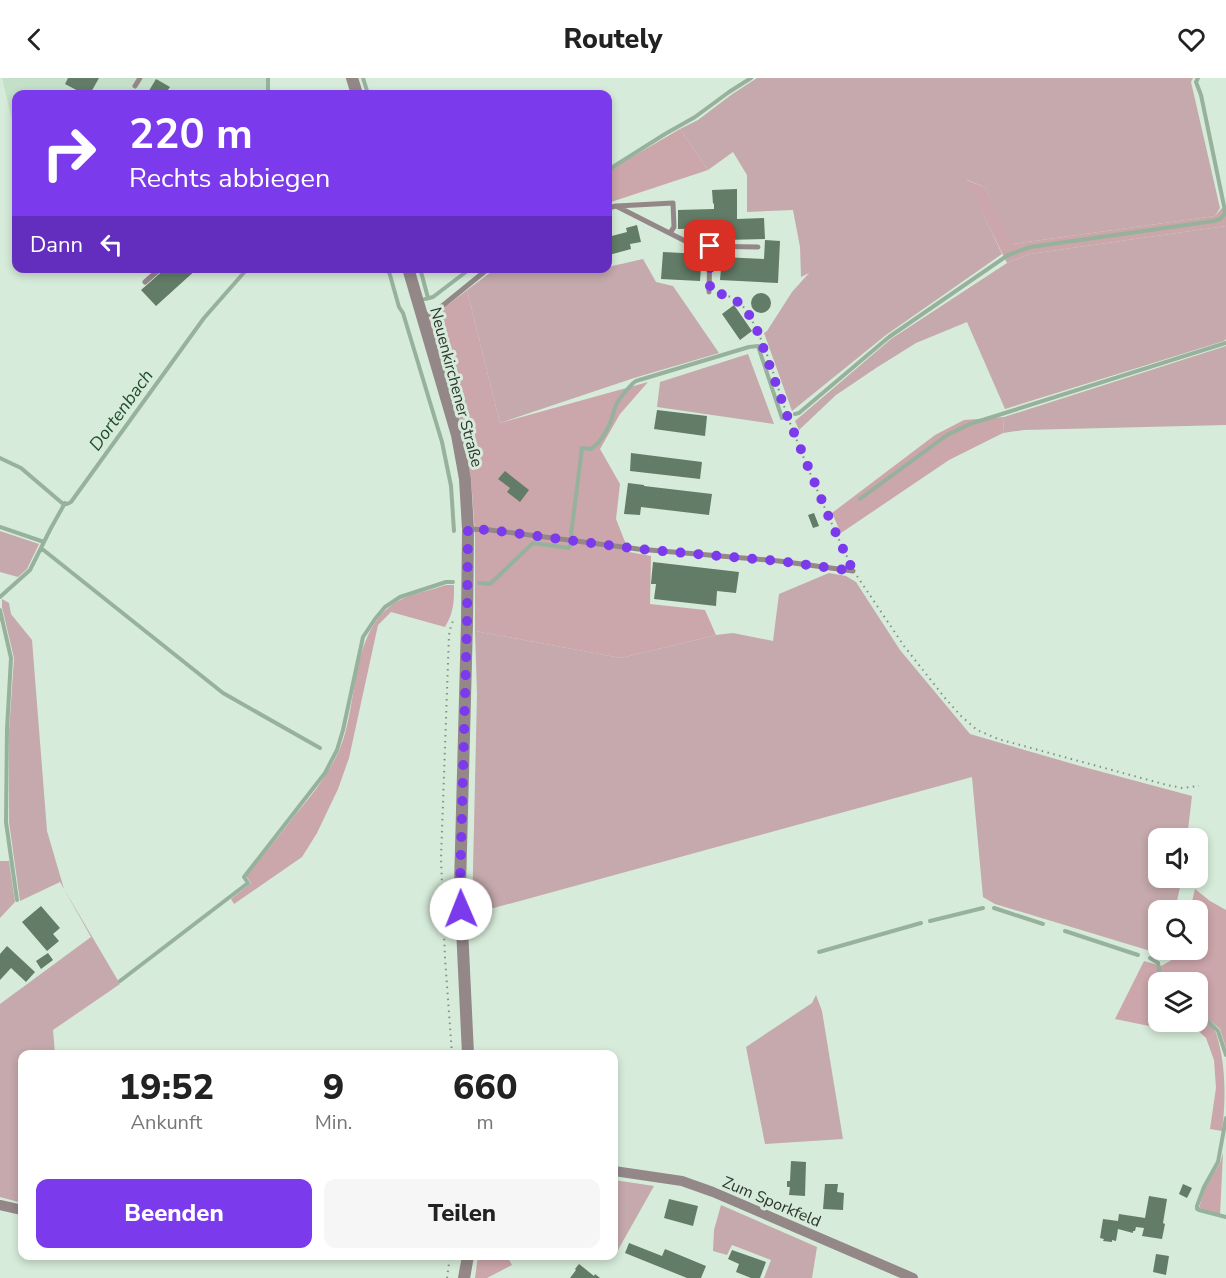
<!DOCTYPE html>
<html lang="de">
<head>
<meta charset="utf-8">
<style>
	:root { --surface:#fff; --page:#f6f6f6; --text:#222; --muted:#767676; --accent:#7c3aed }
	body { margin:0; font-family:"Nunito Sans",sans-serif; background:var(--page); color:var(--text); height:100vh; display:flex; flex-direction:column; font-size:22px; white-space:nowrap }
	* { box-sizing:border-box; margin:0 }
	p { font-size:20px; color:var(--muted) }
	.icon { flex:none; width:33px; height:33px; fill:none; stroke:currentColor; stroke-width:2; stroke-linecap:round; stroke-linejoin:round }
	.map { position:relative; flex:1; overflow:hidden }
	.side { position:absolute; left:18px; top:972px; width:600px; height:210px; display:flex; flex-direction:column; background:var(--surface); border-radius:12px; box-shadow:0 3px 9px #0003 }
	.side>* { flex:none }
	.top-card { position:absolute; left:12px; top:12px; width:600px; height:183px; border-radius:12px; box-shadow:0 3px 9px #0003; background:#7c3aed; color:#fff; overflow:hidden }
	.fabs { position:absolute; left:1148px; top:750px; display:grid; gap:12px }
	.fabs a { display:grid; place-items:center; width:60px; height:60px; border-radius:12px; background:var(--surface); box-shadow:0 3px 9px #0003; font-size:30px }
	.pin { position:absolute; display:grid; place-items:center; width:51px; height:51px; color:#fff; margin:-26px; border-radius:12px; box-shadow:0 3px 9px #0006 }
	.me { position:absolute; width:66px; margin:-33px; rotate:359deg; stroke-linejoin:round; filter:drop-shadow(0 0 4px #0008) }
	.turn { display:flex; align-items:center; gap:21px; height:126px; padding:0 18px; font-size:27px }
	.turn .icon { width:78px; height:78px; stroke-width:2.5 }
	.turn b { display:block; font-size:42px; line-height:51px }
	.then { display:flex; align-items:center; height:57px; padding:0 18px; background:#0003; gap:12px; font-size:22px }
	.eta { display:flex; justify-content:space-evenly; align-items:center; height:102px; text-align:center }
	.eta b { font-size:36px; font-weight:800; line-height:42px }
	.primary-button { display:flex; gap:12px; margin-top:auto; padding:12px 18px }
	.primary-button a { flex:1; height:69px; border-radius:12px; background:var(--accent); color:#fff; font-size:24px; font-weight:800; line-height:69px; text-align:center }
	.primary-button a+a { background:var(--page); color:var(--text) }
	header { display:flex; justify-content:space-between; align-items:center; height:78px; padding:0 18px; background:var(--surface); font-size:27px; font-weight:800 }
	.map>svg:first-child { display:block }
	.built { fill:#c4e0c9 }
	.green { fill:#c5a9ac }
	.forest { fill:#cba6aa }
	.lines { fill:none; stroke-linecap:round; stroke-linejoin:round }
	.stream { stroke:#97b29c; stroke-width:4 }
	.building { fill:#627c67 }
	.path { stroke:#829185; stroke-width:2; stroke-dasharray:1.5 4.5; stroke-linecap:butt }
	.service { stroke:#938788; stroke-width:5 }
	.minor { stroke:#938788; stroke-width:10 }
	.tertiary { stroke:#938788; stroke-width:12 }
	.route { stroke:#7c3aed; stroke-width:10; stroke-dasharray:0 18 }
	.labels { text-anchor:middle; stroke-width:6; stroke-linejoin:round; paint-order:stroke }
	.street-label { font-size:16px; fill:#2c352e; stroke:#d6ebd9 }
	.water-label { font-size:18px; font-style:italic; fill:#224e2e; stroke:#d6ebd9 }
</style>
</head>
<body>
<header><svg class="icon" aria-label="back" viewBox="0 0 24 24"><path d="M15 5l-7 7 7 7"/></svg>Routely<svg class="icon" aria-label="heart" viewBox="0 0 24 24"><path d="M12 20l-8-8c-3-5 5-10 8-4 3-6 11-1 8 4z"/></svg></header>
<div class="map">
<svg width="1226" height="1200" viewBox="0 0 1226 1200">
	<rect width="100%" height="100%" fill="#d6ebd9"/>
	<path class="built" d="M2,0H266L267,16H16V58Z"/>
	<path class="green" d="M757,0H1193L1191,4L1220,130L1215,138L1012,166L985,109L967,102L1002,176L886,257L792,333L764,255L767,253L792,214L809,195L801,199L800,169L793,132L747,134V97L733,74L708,92L680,51L698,42L731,17Z
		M1226,148V261L1224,263L1005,331L967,244L916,265L876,290L836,317L799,352L795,343L891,261L1007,185L1030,176Z
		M643,181L656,204L673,208L719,275L634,300L500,345L467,212L495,191L608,190V189Z
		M1226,268V347L1024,352L1003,355L1004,339Z
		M748,276L774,346L657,329L660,304Z
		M0,453L39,466L27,491L18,499L0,494Z
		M829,495L846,498L856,504L900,572L970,656L1080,688L1192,718L1187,760H1158V800H1182L1175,832H1158V872H1168L1167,878L995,826L983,819L972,699L472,836L477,616L475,553L621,580L716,557L733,555L773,563L779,516Z
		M2,521L9,525L11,536L32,562L47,753L64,811L120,906L53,952L55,976H22V1125L0,1119V926L91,859L60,804L20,823L9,744V653L14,580L2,529Z
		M0,783H9L15,824L0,840Z
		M816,917L822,933L843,1061L765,1066L746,969L812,925Z
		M614,1102L654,1108L618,1172H614Z
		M721,1127L817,1169L812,1200H764L771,1182L732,1167L727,1177L713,1173L714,1152Z"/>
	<path class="forest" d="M680,51L708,92L608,125V93Z
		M966,102L985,109L1013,166L1215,138L1222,130L1226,133V148L1030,176L1007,185Z
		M467,212L500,345L648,304L620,336L600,371L620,406L616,441L629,474L651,478L650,526L705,532L716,557L621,580L475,553V456L471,400L462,355L428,242Z
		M1004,339L1003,355L949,382L841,455L832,435L935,357L964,342Z
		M446,507H454C454,524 454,534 445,549L391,534L378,547L349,680L338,711L317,755L302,779L234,826L231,821L251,805L246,798C263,778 279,758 295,737C312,717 328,697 339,673C360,626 348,552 398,523C410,516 432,512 446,507Z
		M1195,811L1210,823L1226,832V970L1220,951L1197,932V904H1158V944H1166L1159,950L1115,941L1144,883L1161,888L1177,879L1179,872H1197V832H1190Z
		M1197,935C1203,941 1213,948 1216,955C1226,985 1226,1021 1222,1053L1210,1051L1216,1010L1214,982L1206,960L1189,944H1197Z
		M1223,1075L1220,1137L1199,1130L1205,1110L1220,1085Z
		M478,1178H507L512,1187L487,1200H475Z"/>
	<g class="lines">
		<path class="stream" d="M268,0V16
			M363,0L368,16
			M608,92L665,56L695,39L729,14L751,0
			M388,190L399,229L403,235L442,364L451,408L454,453
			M420,190L428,220
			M425,221L433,219L471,190
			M795,336L799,335L889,259L1008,177L1030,169L1214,143L1220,141L1225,136L1224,128L1201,17L1196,4L1198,0
			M0,380L21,390L62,425L67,426L71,424L204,240L248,190
			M860,421L947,357L970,346L1226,265
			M0,449L44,464
			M571,457L582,370L591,371C600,365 607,353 611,343C613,338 614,330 617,325C619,321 632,305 636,303L749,269L758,268L782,340
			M41,470L223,615L320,670
			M479,505L490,506L533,465L569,470L570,467
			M0,519L30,492L51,450L65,425
			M0,532L2,541H1
			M2,541L11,580L7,651L6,744L17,822
			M994,830L1043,846
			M930,843L983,830
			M1065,853L1138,877
			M819,874L921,845
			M1150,880L1158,885L1160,897L1167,904
			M120,903L248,805L244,799L325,695L337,672L343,652L363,559L375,541L385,529L400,519L446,504H453
			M1197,933L1218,953L1226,977
			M1226,1040L1218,1084L1204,1109L1197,1128V1131L1199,1132L1226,1139"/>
	</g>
	<path class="building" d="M68,0H99L90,16H84L65,6Z
		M156,1L170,9L165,16H147Z
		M737,111V141L764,140L765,161L726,162V150L678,151V132L714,131V125L713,126L712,112Z
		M637,147L641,164L630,166L631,171L609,177L608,159L627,154L626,150Z
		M765,162L780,163L778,205L720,202L722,179L764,181Z
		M663,174L702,176L700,203L661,201Z
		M166,190H198L156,228L141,212Z
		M751 225a10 10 0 1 1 20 0a10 10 0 1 1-20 0Z
		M734,227L752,253L740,262L722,236Z
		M657,332L707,338L705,358L654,351Z
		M631,375L702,384L700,401L630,393Z
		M505,393L529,412L520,424L507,414L510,410L498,401Z
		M628,405L644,407V408L712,416L709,437L641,429L640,437L624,436Z
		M814,435L819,448L813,450L808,437Z
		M653,484L739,494L736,515L717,513L716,528L654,521L656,506H651Z
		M41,828L60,850L53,856L59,863L47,873L22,844Z
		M7,868L35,894L26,904L11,890L0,902V876Z
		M48,875L53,882L41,891L36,883Z
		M791,1083L806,1084L805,1118L789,1117L790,1109H787V1103H790Z
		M825,1106H838L837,1114L844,1115L843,1132L823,1131Z
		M1183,1106L1192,1110L1187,1120L1179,1116Z
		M1149,1118L1167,1121L1163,1145L1165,1146L1162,1161L1142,1158L1144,1150L1136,1149L1135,1153H1133V1155L1118,1151L1116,1163L1112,1162V1164L1103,1163L1104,1161L1100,1160L1103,1141L1118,1143L1119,1136L1145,1140Z
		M669,1121L698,1128L693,1148L664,1140Z
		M629,1165L662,1178L665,1171L706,1188L701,1200H687L625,1175Z
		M732,1172L766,1184L760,1200H751L736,1194L739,1186L728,1181Z
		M1156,1176L1169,1178L1166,1197L1153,1194Z
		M579,1186L594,1198L595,1196L600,1200H570L576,1192L575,1191Z"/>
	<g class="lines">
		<path class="path" d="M717,215C730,218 739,221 747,234C765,262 776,305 787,337C806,387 827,437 850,485
			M857,498L904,568L945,620L961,638L977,652L998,661L1167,707L1182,710L1199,708
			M452,976L445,880L441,781L449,557L451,548L454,540
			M447,1200L450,1178"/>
		<path class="service" d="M135,8L140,0
			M617,128L673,125L674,149L670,155
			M608,130L616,128L695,168L758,169
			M145,204L161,190
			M709,214L710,168
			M423,239L436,233L489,190
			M469,451L490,452L638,471L779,483L853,493"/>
		<path class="minor" d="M614,1093L682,1103L713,1114L913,1200
			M0,1127L22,1132"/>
		<path class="tertiary" d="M352,0L357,16
			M408,190L457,357L465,401L468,451L467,545L460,808L468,976
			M464,1200L468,1178"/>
	</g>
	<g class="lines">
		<path class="route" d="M461,831L460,808L467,545L468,451L490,452L638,471L779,483L853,493L830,442L788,340L757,252L746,231L731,218L710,214V168"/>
	</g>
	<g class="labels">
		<g class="street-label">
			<text transform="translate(457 309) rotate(75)" y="6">Neuenkirchener Straße</text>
			<text transform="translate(772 1123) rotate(23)" y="6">Zum Sporkfeld</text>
		</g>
		<g class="water-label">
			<text transform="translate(121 332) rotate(-54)" y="6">Dortenbach</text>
		</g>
	</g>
</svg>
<div class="fabs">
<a><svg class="icon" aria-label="sound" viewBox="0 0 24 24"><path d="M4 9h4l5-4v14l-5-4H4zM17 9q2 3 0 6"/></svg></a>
<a><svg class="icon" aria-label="search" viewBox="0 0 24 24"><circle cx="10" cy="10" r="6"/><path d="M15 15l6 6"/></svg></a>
<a><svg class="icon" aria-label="layers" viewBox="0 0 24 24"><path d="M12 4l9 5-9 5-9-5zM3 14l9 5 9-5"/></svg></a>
</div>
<div class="pin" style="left:710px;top:168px;background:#d93025"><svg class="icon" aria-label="arrive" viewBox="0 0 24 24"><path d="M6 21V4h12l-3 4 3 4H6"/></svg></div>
<svg class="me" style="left:461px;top:831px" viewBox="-20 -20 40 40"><circle r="19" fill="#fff"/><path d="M0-13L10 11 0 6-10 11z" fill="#7c3aed"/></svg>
<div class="top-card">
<div class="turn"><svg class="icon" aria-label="right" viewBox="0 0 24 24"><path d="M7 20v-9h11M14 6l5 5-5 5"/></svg><div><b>220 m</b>Rechts abbiegen</div></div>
<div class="then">Dann<svg class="icon" aria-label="left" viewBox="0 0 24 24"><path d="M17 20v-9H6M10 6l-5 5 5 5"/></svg></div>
</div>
<section class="side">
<div class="eta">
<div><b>19:52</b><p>Ankunft</p></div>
<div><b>9</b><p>Min.</p></div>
<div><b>660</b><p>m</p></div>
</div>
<div class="primary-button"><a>Beenden</a><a>Teilen</a></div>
</section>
</div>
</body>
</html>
